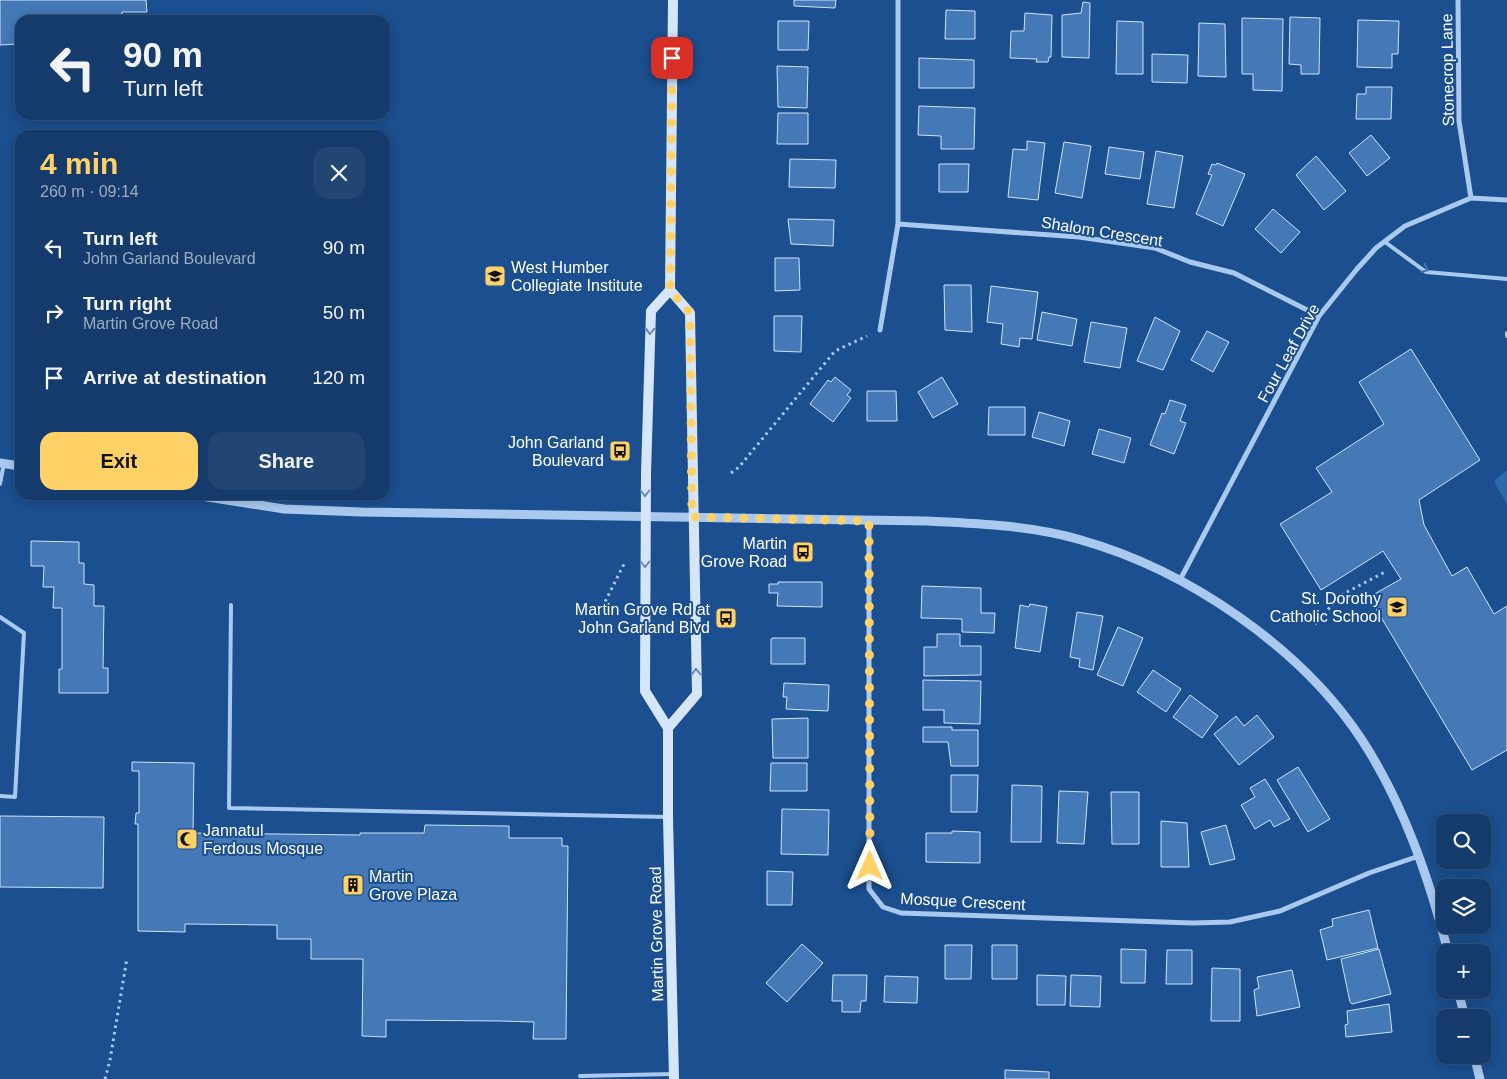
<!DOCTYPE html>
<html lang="en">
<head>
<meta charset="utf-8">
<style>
	:root { --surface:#143b6b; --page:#214673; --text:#f1f3f6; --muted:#9dadc1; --line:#33557e; --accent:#ffd166 }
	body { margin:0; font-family:Helvetica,sans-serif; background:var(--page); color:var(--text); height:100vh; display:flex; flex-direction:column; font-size:19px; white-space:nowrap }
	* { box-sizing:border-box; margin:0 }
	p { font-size:16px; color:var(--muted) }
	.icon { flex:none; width:28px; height:28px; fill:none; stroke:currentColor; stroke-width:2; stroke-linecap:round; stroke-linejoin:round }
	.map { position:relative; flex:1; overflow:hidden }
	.details { position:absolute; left:15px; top:130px; width:375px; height:370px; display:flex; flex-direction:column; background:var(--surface); border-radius:15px; box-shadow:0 2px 12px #0003,0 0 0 1px var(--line) }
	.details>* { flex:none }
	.hud { position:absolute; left:15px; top:15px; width:375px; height:105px; border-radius:15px; box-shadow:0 2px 12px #0003,0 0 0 1px var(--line); background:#143b6b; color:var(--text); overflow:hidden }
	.buttons { position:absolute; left:1436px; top:814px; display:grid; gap:10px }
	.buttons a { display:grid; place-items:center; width:55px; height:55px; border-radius:10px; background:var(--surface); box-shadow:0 2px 12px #0003,0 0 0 1px var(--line); font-size:25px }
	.pin { position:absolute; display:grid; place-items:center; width:42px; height:42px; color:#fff; margin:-21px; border-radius:10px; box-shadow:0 2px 8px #0006 }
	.me { position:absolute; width:55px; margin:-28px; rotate:0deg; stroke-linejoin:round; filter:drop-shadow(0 0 4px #0008) }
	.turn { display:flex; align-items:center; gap:18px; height:105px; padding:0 25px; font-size:22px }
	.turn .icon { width:65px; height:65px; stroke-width:2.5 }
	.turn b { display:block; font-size:35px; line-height:42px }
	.round { display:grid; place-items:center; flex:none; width:52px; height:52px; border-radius:15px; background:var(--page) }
	.head { display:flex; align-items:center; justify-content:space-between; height:85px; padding:0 25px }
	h1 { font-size:30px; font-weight:700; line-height:38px; color:var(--accent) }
	.primary-button { display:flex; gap:10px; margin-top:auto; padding:10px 25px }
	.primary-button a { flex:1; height:58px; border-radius:15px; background:var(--accent); color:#111; font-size:20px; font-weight:700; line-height:58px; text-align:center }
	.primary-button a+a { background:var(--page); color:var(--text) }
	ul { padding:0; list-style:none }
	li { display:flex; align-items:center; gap:15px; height:65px; padding:0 25px }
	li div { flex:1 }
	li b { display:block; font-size:19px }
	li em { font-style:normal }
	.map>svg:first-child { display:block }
	.green { fill:#2e69ad }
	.building { fill:#4478b7; stroke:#cfe3fa }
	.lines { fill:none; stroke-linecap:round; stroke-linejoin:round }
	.path { stroke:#a9c9ee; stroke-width:3; stroke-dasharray:2.5 4; stroke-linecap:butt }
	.service { stroke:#a9c9ee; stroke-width:4 }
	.minor { stroke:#a9c9ee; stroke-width:5 }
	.tertiary { stroke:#a9c9ee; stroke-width:9 }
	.secondary { stroke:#d6e6fa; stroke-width:10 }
	.oneway { stroke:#4674ac }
	.oneway2 { stroke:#668bba }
	.route { stroke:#ffd166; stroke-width:9; stroke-dasharray:0 16.2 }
	.labels { text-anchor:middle; stroke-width:4; stroke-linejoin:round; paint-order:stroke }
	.street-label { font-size:16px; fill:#fff; stroke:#1b4f8f }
	.poi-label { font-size:16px; fill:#fff; stroke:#1b4f8f; text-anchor:end }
</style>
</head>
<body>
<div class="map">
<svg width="1507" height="1079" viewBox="0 0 1507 1079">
	<rect width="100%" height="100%" fill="#1b4f8f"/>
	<path class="green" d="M1507,470V505L1494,481Z"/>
	<path class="building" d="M0,0H146L147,12H122V20H20V44L0,45Z
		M794,0H836L835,8L794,6Z
		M1083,2L1090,3L1089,58L1062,57V15L1081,13Z
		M946,10L975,11V39H945Z
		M1025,13L1052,15L1051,57H1049L1048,62H1036L1037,59L1010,58L1011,31H1024Z
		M1290,17L1320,18L1319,74H1301V65L1289,64Z
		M1242,18L1283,19L1282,91L1253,90V74H1242Z
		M1358,20L1399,21L1398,54H1392V68L1357,67Z
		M778,21H809L808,50H778Z
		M1117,21L1143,22V74H1116Z
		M1199,23L1225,24L1226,77L1198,76Z
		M1152,54L1188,55L1187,83L1152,82Z
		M919,58L974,60V88H919Z
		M777,66L808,67L807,108L778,107Z
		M1366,87H1392L1391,119H1356L1357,94H1366Z
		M919,106L975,108L974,149H941V136L918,135Z
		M778,113H808V144H777Z
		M1371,135L1390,158L1367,176L1349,153Z
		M1027,141L1045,143L1038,200L1008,197L1013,149L1027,150Z
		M1064,142L1091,146L1082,198L1055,193Z
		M1109,147L1144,152L1140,179L1105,174Z
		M1156,151L1183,156L1174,208L1147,204Z
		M1316,156L1346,191L1324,210L1296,175Z
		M790,159L836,160L835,188L789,187Z
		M1217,163L1245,174L1223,226L1196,214L1212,175L1208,174L1212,164L1216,165Z
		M939,164H969L968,192H939Z
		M1273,209L1300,232L1281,253L1255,229Z
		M788,219L834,220L833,246L791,244Z
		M775,258H799L800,290L775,291Z
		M944,285H971L972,332L945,330Z
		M991,286L1038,292L1032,339L1020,338L1019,347L1001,344L1003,324L987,322Z
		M1042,312L1077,319L1072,346L1037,340Z
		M774,316H802L801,352L774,351Z
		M1155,317L1180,331L1163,370L1137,361Z
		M1091,322L1127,328L1120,368L1084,362Z
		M1207,331L1229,342L1213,372L1191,360Z
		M1411,349L1480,460L1419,500L1424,525L1452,576L1467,567L1494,614L1507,606V750L1472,770L1369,597L1401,579L1383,551L1321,590L1280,524L1332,492L1316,468L1384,424L1359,382Z
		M835,377L851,390L847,395L851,398L833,422L810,404L828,380L831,382Z
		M942,377L958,404L933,418L918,392Z
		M867,391H896L897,421H867Z
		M1170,400L1186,405L1180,421L1186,423L1174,454L1150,445L1162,413L1165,414Z
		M989,407H1025V435H988Z
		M1039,412L1070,421L1064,446L1032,437Z
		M1099,429L1131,438L1124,463L1092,454Z
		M31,541L79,542V563H84V584L94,585V606H104L103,668H108V693H59V669H62V608H53L54,587H43L44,566H31Z
		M778,582H822V607L777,606L778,593H769V584H778Z
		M922,586L981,588V613H995L994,633L962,632V619L921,618Z
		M1030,604L1047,607L1040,652L1015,648L1020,605L1029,607Z
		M1077,612L1103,616L1093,670L1079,667L1080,659L1070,657Z
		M1118,627L1143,638L1123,686L1097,675Z
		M937,634H960V646H981V675L924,676V647H937Z
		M773,638H805V664H771V639Z
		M1153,670L1181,689L1166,712L1137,692Z
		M923,680L981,681L980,724L944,723V710H923Z
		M784,683L829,685L828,711L786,709L787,697H783Z
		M1190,695L1218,716L1202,738L1173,717Z
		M1257,715L1274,737L1239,765L1214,734L1236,716L1244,726Z
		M808,718V758H773L772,719Z
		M923,727H952V730H978V766H951L948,742H923Z
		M132,762L194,763L193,833L360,835V833H424L425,825L509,826V838H562V846H568L566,1039H533L534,1022L500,1021L386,1020V1037L362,1036L363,959H311V939H277V925L185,924V932L138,931V824H135L136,813H139V771H132Z
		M771,763H807V791H770Z
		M1298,767L1330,819L1308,832L1277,780Z
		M951,775H978L977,812H951Z
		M1265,779L1290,819L1274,827L1270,820L1255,829L1241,805L1255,797L1250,788Z
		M1012,785L1042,786L1041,842H1011Z
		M1059,791L1088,792L1084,844L1057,843Z
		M1111,792H1139V844H1112Z
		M782,809L829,810L828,855L781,854Z
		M0,816L104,817L103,888L0,887Z
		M1161,821L1187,823L1189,867H1161Z
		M1226,825L1235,859L1210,865L1201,832Z
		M952,831L980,832V863L926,862V833H952Z
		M767,871L793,872L792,905H767Z
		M1369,910L1378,948L1327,960L1320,930L1333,926L1332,919Z
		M802,944L823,963L787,1002L766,983Z
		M945,945H972L971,979H945Z
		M992,945H1017V979H992Z
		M1121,949L1146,950L1145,983H1121Z
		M1379,949L1391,994L1352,1004L1350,1002L1341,959Z
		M1167,950H1192V984H1166Z
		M1212,968L1240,969V1021H1211Z
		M1292,970L1300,1007L1257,1016L1254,990L1259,988L1257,977Z
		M833,975H867L866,1001H861L860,1012H842V1001H832Z
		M1037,975L1066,976L1065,1005H1037Z
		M1071,975L1101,976L1100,1007L1070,1006Z
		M885,976L918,977L917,1003L884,1002Z
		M1389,1004L1392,1032L1346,1037L1345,1025L1348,1024L1347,1011Z
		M1005,1070L1049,1072V1079H1005Z"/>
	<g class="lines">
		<path class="path" d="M731,473L739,467L835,351L867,336
			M578,611L601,610L625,562
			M1315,624L1341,595L1387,571
			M105,1079L110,1060L127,958"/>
		<path class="service" d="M1385,242L1426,272L1507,279
			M1507,333V336
			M0,484L4,463
			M231,605L229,808L668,817
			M0,617L24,633L15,797L0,796
			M580,1076L673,1074"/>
		<path class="minor" d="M1458,0L1459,121L1471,198
			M898,224L1079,237L1155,248L1190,262L1234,273L1319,316
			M880,330L898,224V0
			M869,521V889L883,907L901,913L1192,923L1230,922L1280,911L1369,873L1419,856
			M1180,580L1319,316L1357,269L1376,248L1405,226L1471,198L1507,200"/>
		<path class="tertiary" d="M0,463L20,466
			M195,495L284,509L361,512L927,521C978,524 1031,525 1081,540C1187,570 1301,647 1362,740C1404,805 1429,878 1448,952
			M1458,990L1465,1018
			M1474,1055L1480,1079"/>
		<path class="secondary" d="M670,290L651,311L646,473L645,691L668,728V817L674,1079
			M668,728L697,694L690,313L670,290L673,0"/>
	</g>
	<defs><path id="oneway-chevron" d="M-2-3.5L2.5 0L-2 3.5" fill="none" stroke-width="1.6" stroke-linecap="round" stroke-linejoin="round" transform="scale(1.25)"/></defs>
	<use class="oneway" href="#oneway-chevron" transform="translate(1425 269) rotate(26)"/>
	<g class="oneway2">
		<use href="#oneway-chevron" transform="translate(650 331) rotate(92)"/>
		<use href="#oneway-chevron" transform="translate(645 493) rotate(90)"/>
		<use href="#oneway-chevron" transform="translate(645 564) rotate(90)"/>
		<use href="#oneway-chevron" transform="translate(696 672) rotate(-92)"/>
	</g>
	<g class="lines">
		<path class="route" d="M672,58L670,290L690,313L692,517L869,521L870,866"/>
	</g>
	<defs>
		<g id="school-square" transform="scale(1.125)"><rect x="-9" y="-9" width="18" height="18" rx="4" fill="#ffd166" stroke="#1b4f8f"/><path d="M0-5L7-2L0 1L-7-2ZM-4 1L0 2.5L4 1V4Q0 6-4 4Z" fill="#111"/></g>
		<g id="bus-square" transform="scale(1.125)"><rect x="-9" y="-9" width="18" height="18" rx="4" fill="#ffd166" stroke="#1b4f8f"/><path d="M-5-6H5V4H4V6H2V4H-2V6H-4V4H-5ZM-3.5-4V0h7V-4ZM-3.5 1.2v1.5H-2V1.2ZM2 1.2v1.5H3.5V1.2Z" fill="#111"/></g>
		<g id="mosque-square" transform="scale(1.125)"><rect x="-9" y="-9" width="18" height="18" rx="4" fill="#ffd166" stroke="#1b4f8f"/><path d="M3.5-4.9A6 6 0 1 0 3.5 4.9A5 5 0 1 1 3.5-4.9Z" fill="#111"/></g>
		<g id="building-square" transform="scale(1.125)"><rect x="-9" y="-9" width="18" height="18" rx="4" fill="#ffd166" stroke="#1b4f8f"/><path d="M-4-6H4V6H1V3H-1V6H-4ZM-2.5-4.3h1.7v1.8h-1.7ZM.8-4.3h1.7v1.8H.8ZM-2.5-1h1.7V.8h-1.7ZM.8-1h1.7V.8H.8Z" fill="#111"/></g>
	</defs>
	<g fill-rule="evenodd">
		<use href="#school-square" x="495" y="276"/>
		<use href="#bus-square" x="620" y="451"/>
		<use href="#bus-square" x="803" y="552"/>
		<use href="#school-square" x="1397" y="607"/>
		<use href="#bus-square" x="726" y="618"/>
		<use href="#mosque-square" x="187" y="839"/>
		<use href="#building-square" x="353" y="885"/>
	</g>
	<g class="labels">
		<g class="street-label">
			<text transform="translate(1447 70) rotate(-91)" y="6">Stonecrop Lane</text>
			<text transform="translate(1102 231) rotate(9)" y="6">Shalom Crescent</text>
			<text transform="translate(1288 353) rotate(-61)" y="6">Four Leaf Drive</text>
			<text transform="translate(963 901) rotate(3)" y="6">Mosque Crescent</text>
			<text transform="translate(656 934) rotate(-91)" y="6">Martin Grove Road</text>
		</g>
		<g class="poi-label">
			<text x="511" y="273" text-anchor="start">West Humber<tspan x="511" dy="18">Collegiate Institute</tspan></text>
			<text x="604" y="448">John Garland<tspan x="604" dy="18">Boulevard</tspan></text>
			<text x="787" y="549">Martin<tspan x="787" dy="18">Grove Road</tspan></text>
			<text x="1381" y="604">St. Dorothy<tspan x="1381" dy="18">Catholic School</tspan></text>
			<text x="710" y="615">Martin Grove Rd at<tspan x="710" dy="18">John Garland Blvd</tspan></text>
			<text x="203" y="836" text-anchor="start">Jannatul<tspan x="203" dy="18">Ferdous Mosque</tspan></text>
			<text x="369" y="882" text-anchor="start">Martin<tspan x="369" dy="18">Grove Plaza</tspan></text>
		</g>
	</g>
</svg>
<div class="buttons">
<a><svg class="icon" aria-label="search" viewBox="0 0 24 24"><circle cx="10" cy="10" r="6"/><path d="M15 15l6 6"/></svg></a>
<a><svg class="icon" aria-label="layers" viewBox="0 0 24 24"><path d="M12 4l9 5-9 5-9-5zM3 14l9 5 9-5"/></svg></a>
<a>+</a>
<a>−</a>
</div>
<div class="pin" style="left:672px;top:58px;background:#d93025"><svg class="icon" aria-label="arrive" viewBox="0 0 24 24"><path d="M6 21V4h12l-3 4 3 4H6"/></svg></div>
<svg class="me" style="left:870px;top:866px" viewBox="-20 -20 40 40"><path d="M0-17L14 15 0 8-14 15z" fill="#ffd166" stroke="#fff" stroke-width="4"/></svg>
<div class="hud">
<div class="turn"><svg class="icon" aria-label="left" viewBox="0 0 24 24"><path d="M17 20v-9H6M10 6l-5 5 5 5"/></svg><div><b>90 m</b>Turn left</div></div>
</div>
<section class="details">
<div class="head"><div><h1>4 min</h1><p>260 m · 09:14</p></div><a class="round"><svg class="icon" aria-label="close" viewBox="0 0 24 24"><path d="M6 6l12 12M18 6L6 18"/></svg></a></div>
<ul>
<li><svg class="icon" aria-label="left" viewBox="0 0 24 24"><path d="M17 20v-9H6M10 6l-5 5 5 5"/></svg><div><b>Turn left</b><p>John Garland Boulevard</p></div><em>90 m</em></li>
<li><svg class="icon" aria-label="right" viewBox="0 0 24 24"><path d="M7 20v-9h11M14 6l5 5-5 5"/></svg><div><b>Turn right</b><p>Martin Grove Road</p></div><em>50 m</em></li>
<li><svg class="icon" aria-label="arrive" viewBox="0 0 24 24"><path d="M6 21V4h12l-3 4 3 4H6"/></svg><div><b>Arrive at destination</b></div><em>120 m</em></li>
</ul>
<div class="primary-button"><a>Exit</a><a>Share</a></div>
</section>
</div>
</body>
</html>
